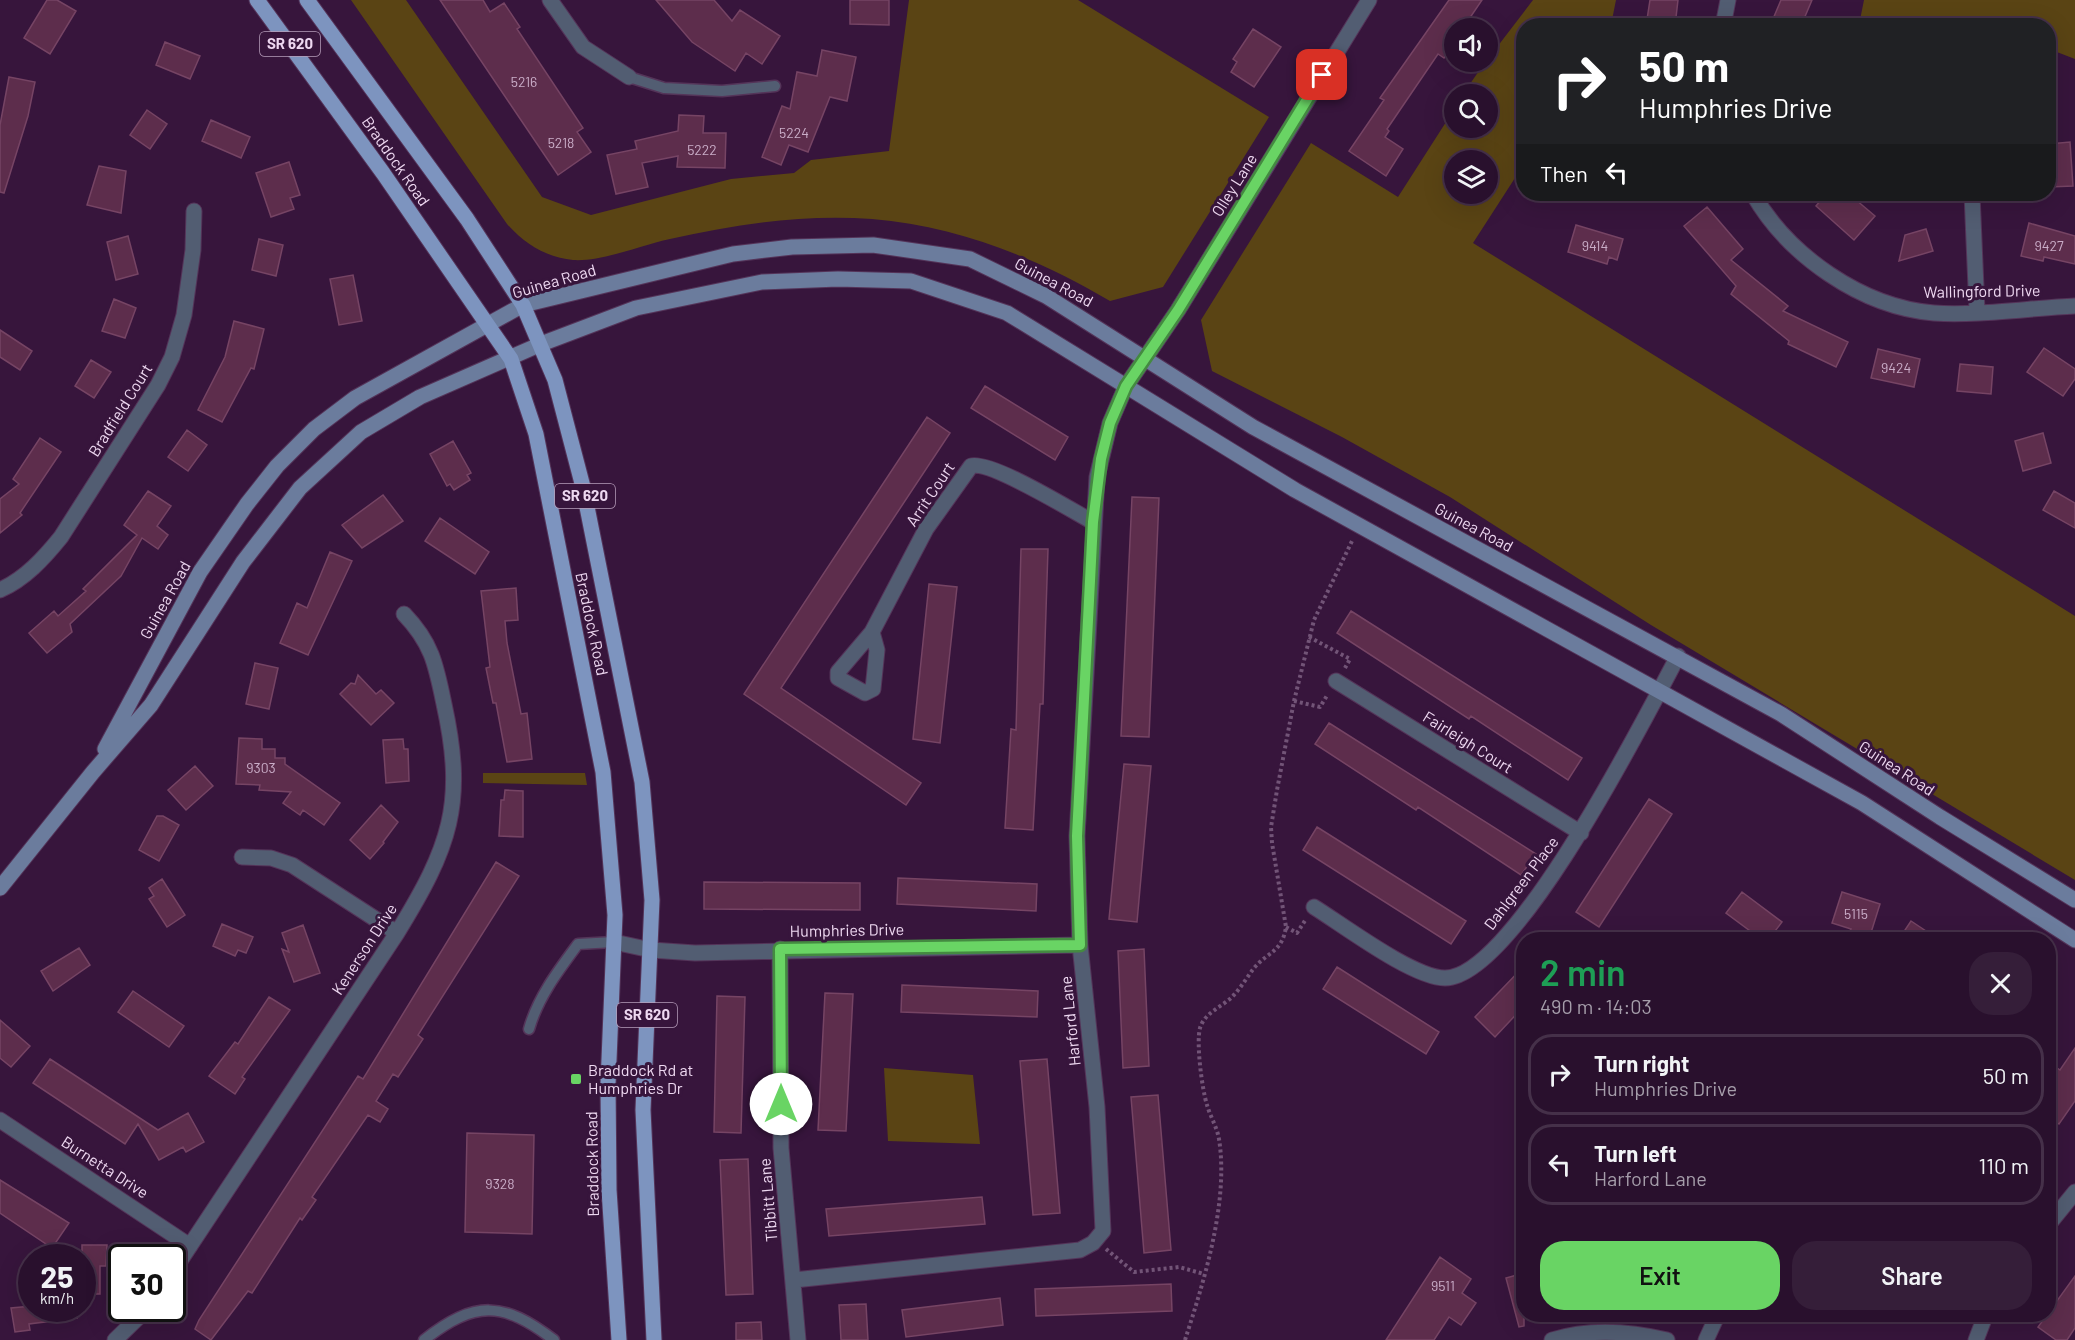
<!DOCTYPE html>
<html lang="en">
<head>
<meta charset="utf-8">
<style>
	:root { --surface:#29102d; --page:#351e39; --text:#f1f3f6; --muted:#a59daa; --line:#453049; --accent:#69d464 }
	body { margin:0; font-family:Barlow,sans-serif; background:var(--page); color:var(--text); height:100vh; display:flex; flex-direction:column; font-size:22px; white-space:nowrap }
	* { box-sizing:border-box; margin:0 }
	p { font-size:20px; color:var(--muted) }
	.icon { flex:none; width:33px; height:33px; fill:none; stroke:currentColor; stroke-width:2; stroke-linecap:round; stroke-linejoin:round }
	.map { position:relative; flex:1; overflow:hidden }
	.panel { position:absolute; left:1516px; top:932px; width:540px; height:390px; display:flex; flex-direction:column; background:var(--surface); border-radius:24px; box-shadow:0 6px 24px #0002,0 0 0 2px var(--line) }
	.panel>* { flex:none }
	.banner { position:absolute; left:1516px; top:18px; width:540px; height:183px; border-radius:24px; box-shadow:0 6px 24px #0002,0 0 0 2px var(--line); background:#202124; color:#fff; overflow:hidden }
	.fabs { position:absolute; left:1444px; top:18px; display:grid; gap:12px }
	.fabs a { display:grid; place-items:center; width:54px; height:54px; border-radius:50%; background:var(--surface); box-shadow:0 6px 24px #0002,0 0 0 2px var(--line); font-size:30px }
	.speed { position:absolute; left:18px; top:1244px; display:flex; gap:12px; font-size:30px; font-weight:700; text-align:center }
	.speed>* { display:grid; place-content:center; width:78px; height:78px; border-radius:50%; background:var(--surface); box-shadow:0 6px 24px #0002,0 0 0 2px var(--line); line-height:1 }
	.speed small { font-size:15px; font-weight:400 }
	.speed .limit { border:3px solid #111; border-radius:9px; background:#fff; color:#111 }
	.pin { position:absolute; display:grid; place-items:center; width:51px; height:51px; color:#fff; margin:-26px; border-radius:12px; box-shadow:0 3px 9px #0006 }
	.me { position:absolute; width:66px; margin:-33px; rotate:0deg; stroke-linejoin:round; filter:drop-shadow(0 0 4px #0008) }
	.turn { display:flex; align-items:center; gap:21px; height:126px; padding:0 24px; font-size:27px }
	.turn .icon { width:78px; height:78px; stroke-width:2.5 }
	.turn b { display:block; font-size:42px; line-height:51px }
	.then { display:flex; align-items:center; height:57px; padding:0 24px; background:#0003; gap:12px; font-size:22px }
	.round { display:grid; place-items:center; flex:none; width:63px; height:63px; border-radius:24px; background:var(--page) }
	.overview { display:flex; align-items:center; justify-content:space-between; height:102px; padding:0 24px }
	h1 { font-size:36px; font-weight:600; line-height:45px; color:#1e9e55 }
	.button { display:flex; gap:12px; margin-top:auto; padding:12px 24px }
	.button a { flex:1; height:69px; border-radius:24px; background:var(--accent); color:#111; font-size:24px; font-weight:600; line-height:69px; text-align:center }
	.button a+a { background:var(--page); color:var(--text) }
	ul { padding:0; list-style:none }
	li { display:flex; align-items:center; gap:18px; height:81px; margin:0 12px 9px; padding:0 12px; border:3px solid var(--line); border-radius:24px }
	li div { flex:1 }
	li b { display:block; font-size:22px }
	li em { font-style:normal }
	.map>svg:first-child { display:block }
	.green { fill:#5a4414; fill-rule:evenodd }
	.building { fill:#5d2d4c; stroke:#764464; stroke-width:1.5 }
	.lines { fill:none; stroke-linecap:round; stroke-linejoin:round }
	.service-casing { stroke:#543459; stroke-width:13 }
	.minor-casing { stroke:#543459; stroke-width:17 }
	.tertiary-casing { stroke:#543459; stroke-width:17 }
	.secondary-casing { stroke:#543459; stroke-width:17 }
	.primary-casing { stroke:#543459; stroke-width:17 }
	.path { stroke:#725477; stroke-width:4; stroke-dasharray:3 3; stroke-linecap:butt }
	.service { stroke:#525d72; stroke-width:10 }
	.minor { stroke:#525d72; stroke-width:15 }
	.tertiary { stroke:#525d72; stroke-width:15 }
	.secondary { stroke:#6b7c9d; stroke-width:15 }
	.primary { stroke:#7d94bf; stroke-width:15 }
	.route-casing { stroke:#448a41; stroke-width:15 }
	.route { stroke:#69d464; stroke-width:10 }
	.poi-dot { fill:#69d464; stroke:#37153c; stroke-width:2 }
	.labels { text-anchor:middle; stroke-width:6; stroke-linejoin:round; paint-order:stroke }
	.number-label { font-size:14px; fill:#caadc8 }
	.shield { fill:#37153c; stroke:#b79ebb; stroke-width:1.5 }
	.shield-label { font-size:15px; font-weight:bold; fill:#eed8f1 }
	.street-label { font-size:16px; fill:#eed8f1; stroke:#37153c }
	.poi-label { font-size:16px; fill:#eed8f1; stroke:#37153c; text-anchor:start }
</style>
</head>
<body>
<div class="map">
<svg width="2075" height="1340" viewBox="0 0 2075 1340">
	<rect width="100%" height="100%" fill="#37153c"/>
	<path class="green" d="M351,0H406L542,197L591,215L731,179L794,173L811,160L889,151L909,0H1078L1269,117L1163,287L1110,301C1037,258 958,226 872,219C803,214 737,224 670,239C642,245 601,262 573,260C545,257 525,244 507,224Z
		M1533,0H1616L1611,25L1524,26V164L1473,243L2075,616V880L1651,625L1450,497L1342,437L1212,371L1201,320L1311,143L1398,197L1455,108V128H1488V94H1463L1481,68ZM1455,160H1488V194H1455Z
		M1864,0H2075V59L2049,49V26L1989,25L1976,20L1962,26L1859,25Z
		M483,773H585L587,785L483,783Z
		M884,1068L973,1075L980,1144L888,1141Z"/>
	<path class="building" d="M47,0H57L76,11L50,54L24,38Z
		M440,0H483L490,12L504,3L520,27L517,29L583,128L577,132L591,152L558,175Z
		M656,0H714L732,21L740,10L780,36L762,64L746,53L735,71L692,42Z
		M850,0H889V25L850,24Z
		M1449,0H1482L1463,28H1455V42L1444,58L1438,54L1387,129L1389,131L1385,137L1403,149L1386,176L1349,151L1384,100L1380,98Z
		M1650,0H1678L1675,26H1646Z
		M1781,0H1812L1801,26H1770Z
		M1253,29L1281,47L1254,87L1231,72L1237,62L1233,59Z
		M165,42L200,56L190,79L156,65Z
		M822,50L856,57L847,101L830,97L808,152L789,145L781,165L762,157L782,106L790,109L797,72L817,76Z
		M9,77L35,82L28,116L4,193L0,192V125Z
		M147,110L167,124L150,149L130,135Z
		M679,115L704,116L703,133H726L725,168L677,167L678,156L642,163L648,187L616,194L607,155L637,149L635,141L678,131Z
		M211,120L250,137L241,158L202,141Z
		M2070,142L2073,186L2049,187V144Z
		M289,162L300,195L290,198L294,209L271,217L256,173Z
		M99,166L126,171L121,213L87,205Z
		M1826,194H1849L1875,216L1854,240L1816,206Z
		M1707,207L1743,249L1731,260L1788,306L1783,311L1848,342L1836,367L1788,344L1789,341L1731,294L1736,286L1684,226Z
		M2029,223L2075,236V264L2044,257L2043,261L2021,256Z
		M1576,225L1623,239L1617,260L1609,257L1607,264L1568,252Z
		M1926,229L1933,251L1899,261L1905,235Z
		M128,236L138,274L116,280L107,242Z
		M259,239L283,245L276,276L252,270Z
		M353,275L362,321L339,325L330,279Z
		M114,299L136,308L125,338L102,331Z
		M234,321L264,329L254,369L251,368L222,422L198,410L225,357Z
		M0,330L32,351L20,370L0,357Z
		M2044,348L2075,369V379L2063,396L2027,372Z
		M1878,349L1920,359L1914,387L1871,378Z
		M91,360L111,372L94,398L75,386Z
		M1960,364L1993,367L1991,394L1957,391Z
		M985,386L1068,437L1055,460L971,408Z
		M927,417L950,433L781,688L921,783L906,805L744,694Z
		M187,430L207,445L188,471L168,457Z
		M2043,433L2051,463L2023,471L2015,441Z
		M40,438L61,452L20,513L22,515L0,533V499L19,484L13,479Z
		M453,441L471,473L467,475L470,480L454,490L450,484L447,486L430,454Z
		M148,491L171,506L157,526L168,535L158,549L142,538L121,576L70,624L72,632L47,653L29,633L54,611L58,616L86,591L83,589L137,535L124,525Z
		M2054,491L2075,503V528L2043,510Z
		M383,495L403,521L362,548L342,525Z
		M1132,497L1159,498L1149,737L1121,736Z
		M440,518L489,552L475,574L425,541Z
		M1021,549H1048L1043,704H1040L1033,830L1005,828L1011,729L1016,730Z
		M330,552L352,561L308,655L280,643L297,603L307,608Z
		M929,584L957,587L940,743L913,739Z
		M516,588L518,620L505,621L507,643L521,714L527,713L532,759L507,762L496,703H493L486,668L490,667L481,591Z
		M1351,611L1582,758L1568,780L1471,716L1469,719L1337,633Z
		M255,663L278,668L269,709L246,704Z
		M358,675L376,694L381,690L394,703L371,725L340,694L351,683L355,684Z
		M1329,723L1536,854L1521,875L1418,807L1416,810L1315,744Z
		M239,738L262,739V749H275V758H285V764L340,803L324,825L303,810L300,815L283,803L291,792L259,790L260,785L236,784Z
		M403,739L404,749H408L409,781L386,783L383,740Z
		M1124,764L1151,766L1137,922L1109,919Z
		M195,766L213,786L186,810L168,790Z
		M505,790L523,791V837L499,836L501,800H504Z
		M1649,799L1672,814L1599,927L1576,912Z
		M381,805L398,822L383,842L384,843L370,859L350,840Z
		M157,816H163L179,825L159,861L139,850Z
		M1317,827L1466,921L1451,944L1303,850Z
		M496,862L519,876L418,1035L423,1039L398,1077L393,1074L376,1101L388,1109L380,1122L368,1115L312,1197L316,1200L302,1220L300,1218L252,1293L248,1291L211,1340L195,1329L199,1320L358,1076L363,1079Z
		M898,878L1037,884L1036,911L897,904Z
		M162,879L185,915L167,927L149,899L154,896L149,888Z
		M704,882L860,883V910L704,909Z
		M1742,892L1782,922L1769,939H1761L1726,913Z
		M1842,892L1880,904L1869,939L1849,933L1851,929L1832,923Z
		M1911,921L1938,939H1899Z
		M222,924L253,937L246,953L238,950L235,956L213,946Z
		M303,925L320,973L294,982L282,949L289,952L282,933Z
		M79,948L90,965L53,991L41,971Z
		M1144,949L1149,1066L1123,1068L1118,951Z
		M1524,966V1006L1495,1037L1475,1017Z
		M1337,967L1439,1032L1426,1054L1323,989Z
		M902,985L1038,991L1037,1017L901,1012Z
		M133,991L184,1026L169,1047L118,1012Z
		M825,993L853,994L846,1131L818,1130Z
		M717,996L745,997L741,1133L714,1132Z
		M269,997L290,1010L242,1077L245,1079L235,1094L209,1076L235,1042L238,1044Z
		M0,1020L30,1046L11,1067L0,1058Z
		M2075,1048V1101L2059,1124L2049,1117V1079L2057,1068L2060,1070Z
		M50,1059L158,1130L188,1113L204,1142L186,1152L183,1147L159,1160L138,1124L125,1144L33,1083Z
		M1047,1059L1060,1213L1033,1215L1020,1061Z
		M1158,1095L1171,1250L1144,1253L1131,1097Z
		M467,1133L534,1135L532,1234L465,1232Z
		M748,1159L753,1294L726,1295L720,1160Z
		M0,1180L69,1223L52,1248L0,1213Z
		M982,1197L985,1224L829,1236L826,1209Z
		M82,1245H107L106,1266H100V1294H82Z
		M1440,1257L1471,1279L1462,1293L1476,1303L1461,1325L1449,1317L1434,1340H1386Z
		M1524,1273V1326L1519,1327L1506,1278Z
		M2075,1276V1328L2067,1340H2056L2038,1327Z
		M1171,1284L1172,1311L1036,1316L1035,1289Z
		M1000,1298L1003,1325L906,1337L902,1310Z
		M866,1304L868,1340H841L839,1305Z
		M32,1306V1308H76L77,1318L29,1324L30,1330L15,1332L11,1308Z
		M761,1322L762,1340H736V1323Z"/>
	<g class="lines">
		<g class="service-casing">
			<path id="service" d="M629,77L664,88L722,91L775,86
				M529,1029C538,997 558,971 578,944L614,942
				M424,1340C475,1300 503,1301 554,1340"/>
		</g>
		<g class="minor-casing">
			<path id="minor" d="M550,0L583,47L629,77
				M1723,26L1728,0
				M1753,194C1788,255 1861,307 1934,313C1976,316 2031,308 2075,306
				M1972,194L1977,311
				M0,590C25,579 44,558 61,537L158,385L172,357L184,315L193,250L194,211
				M872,632L877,650L873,689L865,693L838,678V672L872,632L926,529L971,466C990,460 1071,510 1093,522
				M1336,681L1581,833
				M242,857L271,858L292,865L397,933
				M1314,907C1343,925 1413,978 1445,978C1514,978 1646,716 1678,656
				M614,942L651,950L695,953L1080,945
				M780,949L781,1148L798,1340
				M0,1120L190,1246
				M2049,1224L2075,1192
				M172,1273L397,933C450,847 466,804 444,704C436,665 432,643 404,614
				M794,1280L1080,1250L1093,1243L1103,1231L1097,1107L1080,945L1077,836L1097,477L1110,423L1126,386
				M115,1340L148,1308
				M1552,1340C1590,1328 1629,1331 1667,1340
				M1706,1340L1718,1314
				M1976,1340L1986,1314"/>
		</g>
		<g class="tertiary-casing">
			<path id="tertiary" d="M1126,386L1178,310L1369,0"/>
		</g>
		<g class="secondary-casing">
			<path id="secondary" d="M105,749L200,572L247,504L277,466L314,429L355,398L523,305L733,254L792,247L873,245L970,259L1046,296L1253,427L1781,714L1940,817L2075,900
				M0,888L93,772L151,705L243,562L300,488L361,432L420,397L541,344L636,308L762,282L838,279L911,281L1007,313L1295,490L1862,803L2075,940"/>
		</g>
		<g class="primary-casing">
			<path id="primary" d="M257,0L383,173L511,359L536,434L603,772L615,915L608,1084L609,1190L619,1340
				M307,0L467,219L508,282L523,305L555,380L583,487L642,782L652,900L643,1110L654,1340"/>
		</g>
		<path class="path" d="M1309,637L1350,659L1345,668
			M1294,701L1320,707L1328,694
			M1286,927L1297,933L1306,919
			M1106,1249L1134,1272L1179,1267L1204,1274
			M1185,1340C1204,1281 1229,1202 1219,1139C1217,1127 1210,1116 1207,1105C1202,1089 1196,1043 1200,1028C1205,1012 1222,1007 1232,997C1241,988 1247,977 1254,968C1269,951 1282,952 1286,927L1272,843L1271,827L1277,790L1294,701L1314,620L1353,539"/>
		<use href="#service" class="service"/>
		<use href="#minor" class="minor"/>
		<use href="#tertiary" class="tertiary"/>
		<use href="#secondary" class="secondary"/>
		<use href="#primary" class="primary"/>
	</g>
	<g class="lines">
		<g class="route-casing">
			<path id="route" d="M781,1104L780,949L1080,945L1077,836L1093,522L1101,459L1110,423L1126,386L1178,310L1322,75"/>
		</g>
		<use href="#route" class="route"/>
	</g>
	<rect class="poi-dot" x="570" y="1073" width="12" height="12" rx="3"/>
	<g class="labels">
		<g class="number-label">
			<text x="524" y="87">5216</text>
			<text x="794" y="138">5224</text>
			<text x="561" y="148">5218</text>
			<text x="702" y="155">5222</text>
			<text x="1595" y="251">9414</text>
			<text x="2049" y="251">9427</text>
			<text x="1896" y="373">9424</text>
			<text x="261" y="773">9303</text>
			<text x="1856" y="919">5115</text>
			<text x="500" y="1189">9328</text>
			<text x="1443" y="1291">9511</text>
		</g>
		<g class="shield">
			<rect x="260" y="32" width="60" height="24" rx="4.5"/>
			<rect x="555" y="484" width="60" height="24" rx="4.5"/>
			<rect x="617" y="1003" width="60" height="24" rx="4.5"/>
		</g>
		<g class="shield-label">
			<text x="290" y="49">SR 620</text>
			<text x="585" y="501">SR 620</text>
			<text x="647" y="1020">SR 620</text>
		</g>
		<g class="street-label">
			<text transform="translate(396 161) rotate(55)" y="6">Braddock Road</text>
			<text transform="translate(1234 185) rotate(-58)" y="6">Olley Lane</text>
			<text transform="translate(554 281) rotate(-16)" y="6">Guinea Road</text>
			<text transform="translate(1054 282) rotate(28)" y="6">Guinea Road</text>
			<text transform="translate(1982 291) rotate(-1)" y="6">Wallingford Drive</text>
			<text transform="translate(120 410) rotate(-58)" y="6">Bradfield Court</text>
			<text transform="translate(930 494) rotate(-56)" y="6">Arrit Court</text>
			<text transform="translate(1474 527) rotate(28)" y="6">Guinea Road</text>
			<text transform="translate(165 600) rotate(-61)" y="6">Guinea Road</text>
			<text transform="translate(592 624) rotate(78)" y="6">Braddock Road</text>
			<text transform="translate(1468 742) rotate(32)" y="6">Fairleigh Court</text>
			<text transform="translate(1897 768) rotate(33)" y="6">Guinea Road</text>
			<text transform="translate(1521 883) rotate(-53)" y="6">Dahlgreen Place</text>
			<text transform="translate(847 930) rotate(-1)" y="6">Humphries Drive</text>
			<text transform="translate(364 949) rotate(-57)" y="6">Kenerson Drive</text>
			<text transform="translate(1070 1021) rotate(-96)" y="6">Harford Lane</text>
			<text transform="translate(592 1164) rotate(-91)" y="6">Braddock Road</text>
			<text transform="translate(105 1167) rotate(33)" y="6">Burnetta Drive</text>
			<text transform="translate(768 1200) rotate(-95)" y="6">Tibbitt Lane</text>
		</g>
		<g class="poi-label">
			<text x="588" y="1076">Braddock Rd at<tspan x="588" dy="18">Humphries Dr</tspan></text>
		</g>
	</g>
</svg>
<div class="fabs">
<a><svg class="icon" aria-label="sound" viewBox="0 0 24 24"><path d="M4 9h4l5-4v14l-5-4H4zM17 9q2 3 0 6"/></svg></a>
<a><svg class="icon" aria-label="search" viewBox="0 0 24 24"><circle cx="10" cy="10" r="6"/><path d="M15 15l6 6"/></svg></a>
<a><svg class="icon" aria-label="layers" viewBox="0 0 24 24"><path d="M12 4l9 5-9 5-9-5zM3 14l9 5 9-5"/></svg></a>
</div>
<div class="speed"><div>25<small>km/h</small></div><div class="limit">30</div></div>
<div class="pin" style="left:1322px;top:75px;background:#d93025"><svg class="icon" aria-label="arrive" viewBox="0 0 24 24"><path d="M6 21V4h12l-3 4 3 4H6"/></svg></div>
<svg class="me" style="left:781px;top:1104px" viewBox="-20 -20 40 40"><circle r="19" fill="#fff"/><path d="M0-13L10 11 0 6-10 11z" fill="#69d464"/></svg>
<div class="banner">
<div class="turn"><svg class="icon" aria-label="right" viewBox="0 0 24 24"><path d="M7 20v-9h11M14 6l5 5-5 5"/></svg><div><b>50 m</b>Humphries Drive</div></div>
<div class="then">Then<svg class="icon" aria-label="left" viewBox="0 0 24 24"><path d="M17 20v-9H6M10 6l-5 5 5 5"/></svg></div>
</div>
<section class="panel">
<div class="overview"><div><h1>2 min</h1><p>490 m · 14:03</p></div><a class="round"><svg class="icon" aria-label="close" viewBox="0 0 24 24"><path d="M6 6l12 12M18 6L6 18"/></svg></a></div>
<ul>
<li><svg class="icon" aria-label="right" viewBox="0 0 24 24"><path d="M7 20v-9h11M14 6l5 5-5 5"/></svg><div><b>Turn right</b><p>Humphries Drive</p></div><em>50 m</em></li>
<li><svg class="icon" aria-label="left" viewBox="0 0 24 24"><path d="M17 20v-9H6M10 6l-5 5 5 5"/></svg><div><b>Turn left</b><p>Harford Lane</p></div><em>110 m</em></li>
</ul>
<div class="button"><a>Exit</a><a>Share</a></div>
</section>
</div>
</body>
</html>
